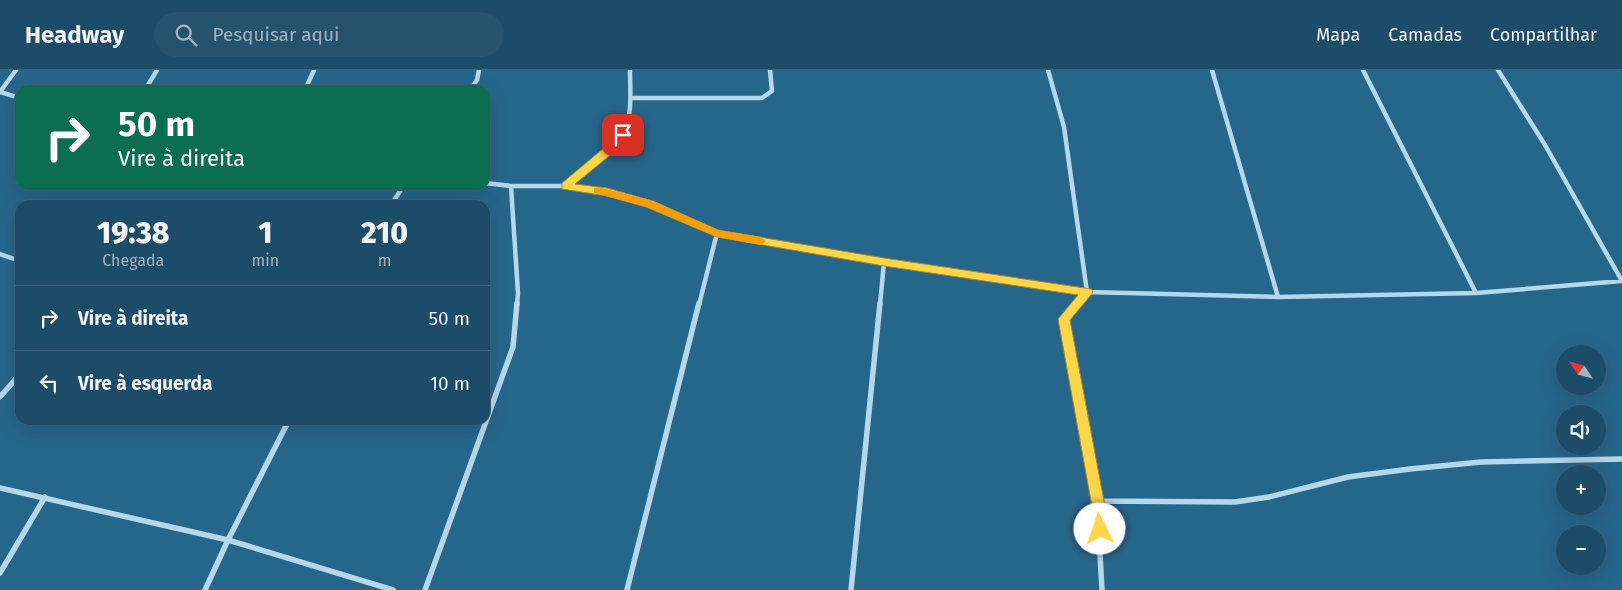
<!DOCTYPE html>
<html lang="pt">
<head>
<meta charset="utf-8">
<style>
	:root { --surface:#1d4c68; --page:#25536e; --text:#f1f3f6; --muted:#a0b4c0; --line:#3b637c }
	body { margin:0; font-family:"Fira Sans",sans-serif; background:var(--page); color:var(--text); height:100vh; display:flex; flex-direction:column; font-size:19px; white-space:nowrap }
	* { box-sizing:border-box; margin:0 }
	p { font-size:16px; color:var(--muted) }
	.icon { flex:none; width:28px; height:28px; fill:none; stroke:currentColor; stroke-width:2; stroke-linecap:round; stroke-linejoin:round }
	.map { position:relative; flex:1; overflow:hidden }
	.sheet { position:absolute; left:15px; top:130px; width:475px; height:225px; display:flex; flex-direction:column; background:var(--surface); border-radius:15px; box-shadow:0 5px 20px #0002,0 0 0 1px var(--line) }
	.sheet>* { flex:none }
	.top-card { position:absolute; left:15px; top:15px; width:475px; height:105px; border-radius:15px; box-shadow:0 5px 20px #0002,0 0 0 1px var(--line); background:#0b6e4f; color:#fff; overflow:hidden }
	.needle { width:32px; rotate:306deg }
	.tools { position:absolute; left:1556px; top:275px; display:grid; gap:10px }
	.tools a { display:grid; place-items:center; width:50px; height:50px; border-radius:50%; background:var(--surface); box-shadow:0 5px 20px #0002,0 0 0 1px var(--line); font-size:25px }
	.pin { position:absolute; display:grid; place-items:center; width:42px; height:42px; color:#fff; margin:-21px; border-radius:10px; box-shadow:0 2px 8px #0006 }
	.me { position:absolute; width:55px; margin:-28px; rotate:356deg; stroke-linejoin:round; filter:drop-shadow(0 0 4px #0008) }
	.turn { display:flex; align-items:center; gap:18px; height:105px; padding:0 20px; font-size:22px }
	.turn .icon { width:65px; height:65px; stroke-width:2.5 }
	.turn b { display:block; font-size:35px; line-height:42px }
	.eta { display:flex; justify-content:space-evenly; align-items:center; height:85px; text-align:center }
	.eta b { font-size:30px; font-weight:800; line-height:35px }
	ul { padding:0; list-style:none }
	li { display:flex; align-items:center; gap:15px; height:65px; padding:0 20px; border-top:1px solid var(--line) }
	li div { flex:1 }
	li b { display:block; font-size:19px }
	li em { font-style:normal }
	header { display:flex; align-items:center; gap:30px; box-sizing:border-box; height:70px; padding:0 25px; background:var(--surface); border-bottom:1px solid var(--line) }
	header strong { font-size:24px }
	nav { display:flex; gap:28px; margin-inline-start:auto; font-size:18px }
	.search { width:350px; height:45px; background:var(--page); display:flex; align-items:center; gap:12px; box-sizing:border-box; padding:0 18px; border-radius:28px; color:var(--muted); font-size:19px }
	.map>svg:first-child { display:block }
	.lines { fill:none; stroke-linecap:round; stroke-linejoin:round }
	.minor-far1 { stroke:#b5d7ea; stroke-width:4.5 }
	.minor { stroke:#b5d7ea; stroke-width:5.5 }
	.route { fill:#ffd54a; stroke:#a68a30 }
	.slow { fill:#f59e0b }
</style>
</head>
<body>
<header>
<strong>Headway</strong>
<div class="search"><svg class="icon" aria-label="search" viewBox="0 0 24 24"><circle cx="10" cy="10" r="6"/><path d="M15 15l6 6"/></svg>Pesquisar aqui</div>
<nav><a>Mapa</a><a>Camadas</a><a>Compartilhar</a></nav>
</header>
<div class="map">
<svg width="1622" height="520" viewBox="0 0 1622 520">
	<rect width="100%" height="100%" fill="#27668b"/>
	<g class="lines">
		<path class="minor-far1" d="M1048,0L1064,57L1087,222L1076,235
			M1212,0L1278,227
			M1363,0L1476,223
			M1498,0L1545,75L1622,211
			M145,20L157,0
			M305,20L314,0
			M470,20L477,10L479,0
			M0,22L16,0
			M0,22L20,28
			M631,28H762L772,21L770,0
			M485,113L511,116H566L607,122L649,134L717,163L884,192L1087,222L1278,227L1476,223L1622,211
			M511,116L518,223L517,235
			M566,116C584,101 612,86 623,65C633,45 630,21 630,0
			M391,135L404,115
			M0,184L20,191
			M699,235L717,163
			M880,235L884,192"/>
		<path class="minor" d="M1077,233L1064,249L1097,431L1102,520
			M0,327L20,304
			M0,418L228,470L393,520
			M1097,431L1235,432L1269,427L1348,407L1410,399L1481,392L1622,389
			M0,503L45,427
			M205,520L228,470L289,350
			M425,520L513,277L517,233
			M627,520L699,233
			M851,520L880,233"/>
	</g>
	<path class="route" d="M623,62L628,65L619,78L575,114L607,118L653,131L718,160L884,188L1091,219L1093,222L1091,225L1070,250L1104,431L1106,459L1104,464L1100,466L1095,464L1091,431L1058,249L1078,225L884,196L717,167L646,137L607,126L562,119V113Z"/>
	<path class="slow" d="M598,117L653,131L718,160L761,167L766,171L761,175L717,167L647,137L594,123V118Z"/>
</svg>
<div class="tools">
<a><svg class="needle" viewBox="-14 -14 28 28"><path d="M0-13l5 13h-10z" fill="#e53935"/><path d="M0 13l5-13h-10z" fill="#a0b4c0"/></svg></a>
<a><svg class="icon" aria-label="sound" viewBox="0 0 24 24"><path d="M4 9h4l5-4v14l-5-4H4zM17 9q2 3 0 6"/></svg></a>
<a>+</a>
<a>−</a>
</div>
<div class="pin" style="left:623px;top:65px;background:#d93025"><svg class="icon" aria-label="arrive" viewBox="0 0 24 24"><path d="M6 21V4h12l-3 4 3 4H6"/></svg></div>
<svg class="me" style="left:1100px;top:459px" viewBox="-20 -20 40 40"><circle r="19" fill="#fff"/><path d="M0-13L10 11 0 6-10 11z" fill="#ffd54a"/></svg>
<div class="top-card">
<div class="turn"><svg class="icon" aria-label="right" viewBox="0 0 24 24"><path d="M7 20v-9h11M14 6l5 5-5 5"/></svg><div><b>50 m</b>Vire à direita</div></div>
</div>
<section class="sheet">
<div class="eta">
<div><b>19:38</b><p>Chegada</p></div>
<div><b>1</b><p>min</p></div>
<div><b>210</b><p>m</p></div>
</div>
<ul>
<li><svg class="icon" aria-label="right" viewBox="0 0 24 24"><path d="M7 20v-9h11M14 6l5 5-5 5"/></svg><div><b>Vire à direita</b></div><em>50 m</em></li>
<li><svg class="icon" aria-label="left" viewBox="0 0 24 24"><path d="M17 20v-9H6M10 6l-5 5 5 5"/></svg><div><b>Vire à esquerda</b></div><em>10 m</em></li>
</ul>
</section>
</div>
</body>
</html>
